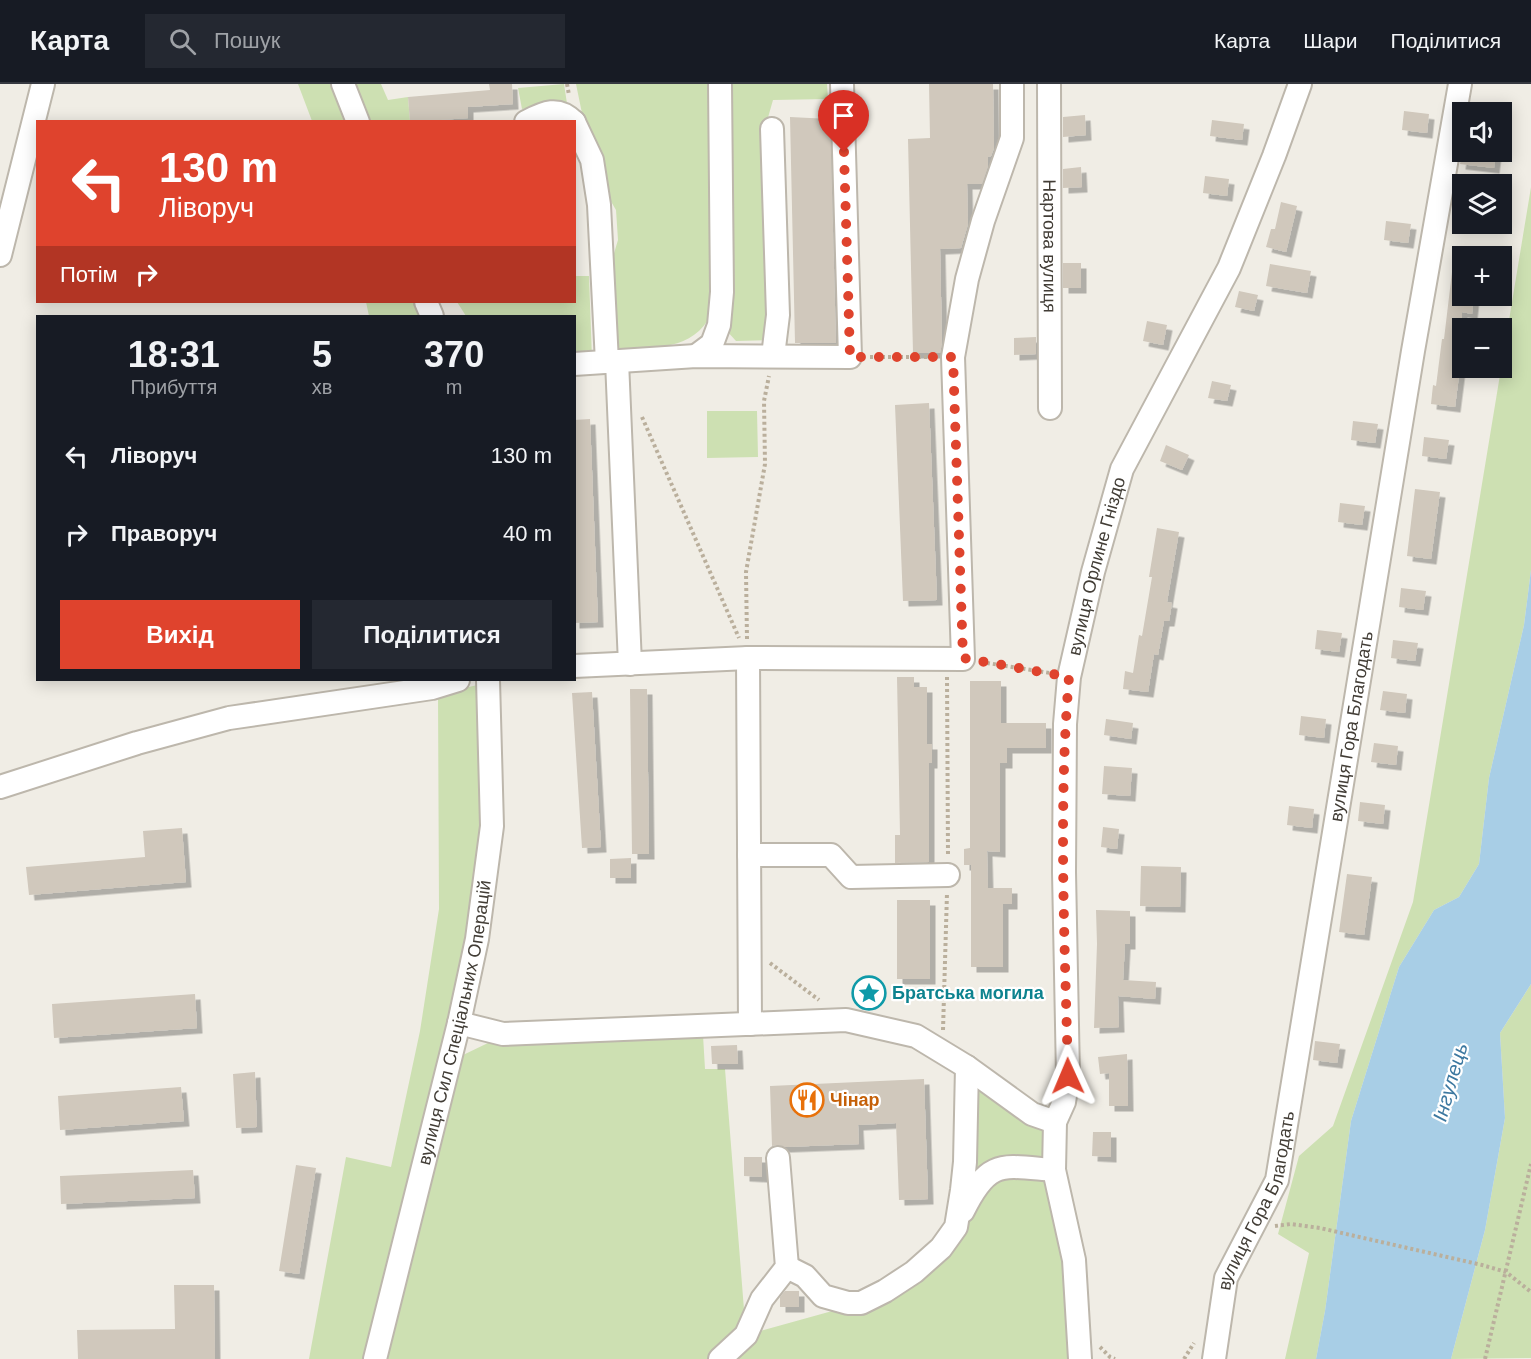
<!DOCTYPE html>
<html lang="uk">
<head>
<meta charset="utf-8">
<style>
	:root { --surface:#171b24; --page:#242831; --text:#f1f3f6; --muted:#9ea1a6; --line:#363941; --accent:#df432d }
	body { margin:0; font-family:Helvetica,sans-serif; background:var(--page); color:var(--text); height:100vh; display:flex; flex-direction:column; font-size:22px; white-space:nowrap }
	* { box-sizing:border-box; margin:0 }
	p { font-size:20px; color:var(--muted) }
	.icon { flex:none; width:33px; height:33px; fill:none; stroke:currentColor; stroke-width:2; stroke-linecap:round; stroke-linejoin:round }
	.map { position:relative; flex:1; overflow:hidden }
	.sheet { position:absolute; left:36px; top:231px; width:540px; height:366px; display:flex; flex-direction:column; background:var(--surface); border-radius:0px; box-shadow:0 3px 15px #0003 }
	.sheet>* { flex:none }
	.guide { position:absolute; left:36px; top:36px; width:540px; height:183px; border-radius:0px; box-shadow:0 3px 15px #0003; background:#df432d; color:#fff; overflow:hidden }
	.controls { position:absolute; left:1452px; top:18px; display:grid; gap:12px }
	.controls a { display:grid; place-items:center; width:60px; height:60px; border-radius:0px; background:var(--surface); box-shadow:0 3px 15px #0003; font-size:30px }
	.pin { position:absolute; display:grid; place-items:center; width:51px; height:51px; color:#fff; margin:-62px -26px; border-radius:50% 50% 50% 0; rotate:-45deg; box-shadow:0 0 6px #0007 }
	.pin .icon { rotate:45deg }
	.me { position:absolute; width:66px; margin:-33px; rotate:359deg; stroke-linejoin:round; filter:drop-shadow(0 0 4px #0008) }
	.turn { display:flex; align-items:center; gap:21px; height:126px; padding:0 24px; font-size:27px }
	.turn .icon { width:78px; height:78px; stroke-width:2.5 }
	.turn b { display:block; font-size:42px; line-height:51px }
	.then { display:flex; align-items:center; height:57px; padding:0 24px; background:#0003; gap:12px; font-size:22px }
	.eta { display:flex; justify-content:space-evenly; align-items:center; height:102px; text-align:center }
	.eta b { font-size:36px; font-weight:600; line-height:42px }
	.primary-button { display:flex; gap:12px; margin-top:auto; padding:12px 24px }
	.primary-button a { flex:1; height:69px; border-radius:0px; background:var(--accent); color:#fff; font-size:24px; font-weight:600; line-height:69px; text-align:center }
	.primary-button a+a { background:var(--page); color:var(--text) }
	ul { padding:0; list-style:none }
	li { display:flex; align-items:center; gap:18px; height:78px; padding:0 24px }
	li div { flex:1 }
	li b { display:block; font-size:22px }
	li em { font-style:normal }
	header { display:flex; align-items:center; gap:36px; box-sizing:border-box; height:84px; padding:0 30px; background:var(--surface); border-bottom:2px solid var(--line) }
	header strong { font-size:28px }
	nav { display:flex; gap:33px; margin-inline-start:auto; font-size:21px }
	.search { width:420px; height:54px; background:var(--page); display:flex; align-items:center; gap:15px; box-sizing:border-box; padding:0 21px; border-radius:0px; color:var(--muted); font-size:22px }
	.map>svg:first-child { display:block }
	.green { fill:#cde0b2 }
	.water { fill:#a8cee6 }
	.building { fill:#d0c8bc; filter:url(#shadow) }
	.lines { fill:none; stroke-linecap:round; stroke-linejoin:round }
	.minor-casing { stroke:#bdb7ac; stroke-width:26 }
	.path { stroke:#baaf9c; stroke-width:4; stroke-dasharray:3 3; stroke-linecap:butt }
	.minor { stroke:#fff; stroke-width:22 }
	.route { stroke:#df432d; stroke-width:10; stroke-dasharray:0 18 }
	.labels { text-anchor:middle; stroke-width:4.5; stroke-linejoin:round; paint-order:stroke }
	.street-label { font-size:18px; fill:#423d36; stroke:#fff }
	.culture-label { font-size:18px; font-weight:bold; fill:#0d838f; stroke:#fff; text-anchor:start }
	.food-label { font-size:18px; font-weight:bold; fill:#c56008; stroke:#fff; text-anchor:start }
	.water-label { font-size:20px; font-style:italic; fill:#3c78a0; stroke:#fff }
</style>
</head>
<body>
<header>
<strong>Карта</strong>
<div class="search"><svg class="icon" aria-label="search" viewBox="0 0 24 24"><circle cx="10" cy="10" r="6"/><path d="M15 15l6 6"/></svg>Пошук</div>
<nav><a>Карта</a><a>Шари</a><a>Поділитися</a></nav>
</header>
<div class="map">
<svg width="1531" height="1275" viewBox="0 0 1531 1275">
	<defs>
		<filter id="shadow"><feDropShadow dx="5.5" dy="5.5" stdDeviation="0" flood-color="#0004"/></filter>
	</defs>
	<rect width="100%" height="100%" fill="#f0ede5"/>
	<path class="green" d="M298,0H330L344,37H312Z
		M354,0H381L388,16L408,13L410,37H368Z
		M564,0L568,26L544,22L522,25L518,4Z
		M576,0H716V209C714,217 712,228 708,236C687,269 646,263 612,265L609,186L618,156L616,126L606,109L584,39Z
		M728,0H827L828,15L773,16L765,44L769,256L736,257L726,246Z
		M1531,103V486L1524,541L1489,694L1479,780L1459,813L1434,826L1399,883L1351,1037L1325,1227L1316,1275H1285L1309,1169L1278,1150L1299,1072L1333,1042L1413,818Z
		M575,192H589L592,275L575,276L574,232H466L457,218H574Z
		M366,218H413L419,232H369Z
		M707,327H757L758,373L707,374Z
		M482,600L485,742L471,855L366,1275H309L346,1073L391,1083L420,947L439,825L438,610Z
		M1531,900V1274L1451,1275L1485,1146L1505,1034L1500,949Z
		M703,951L705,985H725L746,1251L861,1219L956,1143L965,999L1055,1038L1080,1275H382L450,998L463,971L488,959Z"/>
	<path class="water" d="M1531,486V900L1500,949L1505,1034L1485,1146L1451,1275H1316L1325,1227L1351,1037L1399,883L1434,826L1459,813L1479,780L1489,694L1524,541Z"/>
	<path class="building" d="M489,0H512L513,20L468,23V34L410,38L408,13L490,6Z
		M929,0H993L994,64L991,72L988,73V82L982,100H967L968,140L961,164L940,165L942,259L940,269H913L908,55L930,54Z
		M1404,27L1429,30L1427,49L1402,46Z
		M1085,31L1086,51L1063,53V33Z
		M790,33L830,35L836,259H795Z
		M1212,36L1244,40L1242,56L1210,52Z
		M1462,68H1496L1494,84L1460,80Z
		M1081,83L1082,103L1063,104V85Z
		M1205,92L1229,95L1227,112L1203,109Z
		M1281,118L1297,122L1286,168L1266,163L1271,145H1275Z
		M1386,137L1411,140L1408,159L1384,156Z
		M1063,179H1081V204H1063Z
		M1270,180L1311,187L1307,209L1266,202Z
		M1452,188L1462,189V212H1474L1472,230L1462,228V277L1461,276L1455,323L1431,320L1433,301L1436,302L1442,255H1444Z
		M1239,207L1258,211L1254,227L1235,223Z
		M1147,237L1167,241L1163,261L1143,257Z
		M1036,253V270L1014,271V254Z
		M1212,297L1231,301L1227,317L1208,314Z
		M929,319L937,516L903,517L895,321Z
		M590,335L598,538L574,539V336Z
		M1353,337L1378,340L1375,359L1351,356Z
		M1424,353L1449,356L1446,375L1422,372Z
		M1166,361L1189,371L1182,386L1160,377Z
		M1415,405L1440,408L1431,475L1407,472Z
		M1340,419L1365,422L1362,441L1338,438Z
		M1157,444L1179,448L1167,518L1172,519L1169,537H1164L1158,571L1154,570L1148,608L1123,605L1125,587L1133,589L1139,551L1142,552L1152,493H1149Z
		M1401,504L1426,507L1423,526L1399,523Z
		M1317,546L1342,549L1339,568L1315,565Z
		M1393,556L1418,559L1415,577L1391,574Z
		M897,593H914V603H927V660H932V679H929V778L895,779V751H900Z
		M970,597H1001V639H1046V664H1007V679H1000V768L987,767L988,804H1012V820H1003V883H971V781H964V765L970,764Z
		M630,605H647L649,770H632Z
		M1383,607L1407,610L1405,629L1380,626Z
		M592,608L601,763L582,764L572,609Z
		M1301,632L1326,635L1324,654L1299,651Z
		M1106,635L1133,639L1131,655L1104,651Z
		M1374,659L1398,662L1396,681L1371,678Z
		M1104,682L1132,684L1130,712L1102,710Z
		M1360,718L1385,721L1383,740L1358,737Z
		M1289,722L1314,725L1312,744L1287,741Z
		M1103,743L1119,745L1117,765L1101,763Z
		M182,744L186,798L29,811L26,783L145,773L143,747Z
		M631,774V794H610V775Z
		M1141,782L1181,783L1180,823L1140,822Z
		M1347,790L1372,793L1364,851L1339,848Z
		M897,816H930V895H897Z
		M1096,826L1130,827V860H1125L1123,896L1156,898L1155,915L1118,912L1119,943L1094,944L1097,860Z
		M195,910L197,944L54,954L52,920Z
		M1315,957L1340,960L1337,979L1313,976Z
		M737,961L738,980H712L711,962Z
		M1127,970L1128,1022H1109V989L1100,990L1098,973Z
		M255,988L257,1043L236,1044L233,990Z
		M924,995L928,1115L899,1116L896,1039L858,1041L859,1060L785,1063L777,1061L772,1062L770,1002Z
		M181,1003L184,1037L60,1046L58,1012Z
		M1093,1048H1111V1073L1092,1072Z
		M744,1073H762V1093L744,1092Z
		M296,1081L316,1084L299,1190L279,1187Z
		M193,1086L195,1114L61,1120L60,1092Z
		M174,1201H214L215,1275H78L77,1246L175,1245Z
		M785,1207H799V1223H780V1213Z"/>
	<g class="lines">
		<g class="minor-casing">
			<g id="minor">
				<path d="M343,0L358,38"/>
				<path id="s1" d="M1049,0L1050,324"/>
				<path d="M526,38C545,28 558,22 574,38"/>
				<path d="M574,38L592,76L599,121L607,278"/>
				<path d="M772,45L778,231L773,272"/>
				<path d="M0,171L43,0"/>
				<path d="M426,218L432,232"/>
				<path d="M696,272L712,260L719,241L722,208L720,0"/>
				<path d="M617,277L630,580"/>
				<path d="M574,280L696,272L850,273L842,0"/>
				<path d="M748,574L750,940"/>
				<path d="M574,582L748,574L963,575L953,273L967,195L983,137L1012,54V0"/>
				<path d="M0,703L137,659L229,634L432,604L458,596"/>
				<path d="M749,771H831L851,793L948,791"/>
				<path d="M459,939L503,950L846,936L916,952L967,983L1032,1030L1055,1038"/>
				<path d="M963,1127C989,1074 1002,1082 1054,1086"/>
				<path d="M787,1183L805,1192L823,1212L848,1219H861L885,1207L914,1188L941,1164L956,1143L962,1106L965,1078L967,983"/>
				<path id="s2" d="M375,1275L459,939L477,855L492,742L488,596"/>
				<path d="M720,1275L746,1251L762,1215L787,1183L778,1074"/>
				<path id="s3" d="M1080,1275L1074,1176L1054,1086L1055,1038L1064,1018L1068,992L1064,788L1065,640L1069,593L1093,488L1122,385L1229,184L1274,72L1300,0"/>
				<path id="s4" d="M1214,1275L1226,1194L1277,1096L1413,267L1460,0"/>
			</g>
		</g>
		<path class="path" d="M567,0L569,11
			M870,273H934
			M642,333L739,554
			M747,555L746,488L765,380L764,317L769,292
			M981,578L1050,589
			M947,593L948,772
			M770,879L819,916
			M943,946L947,809
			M1275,1142L1291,1140L1320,1144L1482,1181L1506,1188L1531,1208
			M1100,1263L1110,1273L1115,1275
			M1184,1275L1194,1259
			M1485,1275L1531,1080"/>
		<use href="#minor" class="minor"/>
	</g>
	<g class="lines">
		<path class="route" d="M844,68L850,273H953L963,574L1069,593C1058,725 1065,859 1068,992"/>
	</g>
	<defs>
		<g id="sight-ring" transform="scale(1.725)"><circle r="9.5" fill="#fff" stroke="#0f9aa8" stroke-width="1.5"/><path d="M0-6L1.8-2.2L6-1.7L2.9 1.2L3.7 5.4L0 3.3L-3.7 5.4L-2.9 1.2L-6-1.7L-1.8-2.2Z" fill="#0f9aa8"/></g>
		<g id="restaurant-ring" transform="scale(1.725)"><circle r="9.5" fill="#fff" stroke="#e8710a" stroke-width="1.5"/><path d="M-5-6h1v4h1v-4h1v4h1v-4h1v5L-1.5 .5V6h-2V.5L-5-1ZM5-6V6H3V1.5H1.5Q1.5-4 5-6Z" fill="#e8710a"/></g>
	</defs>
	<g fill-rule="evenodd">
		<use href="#sight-ring" x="869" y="909"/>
		<use href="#restaurant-ring" x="807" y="1016"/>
	</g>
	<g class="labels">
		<g class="street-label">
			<text dy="6" stroke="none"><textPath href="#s1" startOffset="162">Нартова вулиця</textPath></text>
			<text dy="6" stroke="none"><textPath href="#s3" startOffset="801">вулиця Орлине Гніздо</textPath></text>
			<text dy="6" stroke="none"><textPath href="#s4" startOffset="652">вулиця Гора Благодать</textPath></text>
			<text dy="6" stroke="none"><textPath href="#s2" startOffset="346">вулиця Сил Спеціальних Операцій</textPath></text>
			<text dy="6" stroke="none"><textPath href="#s4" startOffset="166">вулиця Гора Благодать</textPath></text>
		</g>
		<g class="culture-label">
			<text x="892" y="915">Братська могила</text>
		</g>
		<g class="food-label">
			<text x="830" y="1022">Чінар</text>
		</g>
		<g class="water-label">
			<text transform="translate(1450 998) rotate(-74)" y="7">Інгулець</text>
		</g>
	</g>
</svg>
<div class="controls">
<a><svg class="icon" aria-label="sound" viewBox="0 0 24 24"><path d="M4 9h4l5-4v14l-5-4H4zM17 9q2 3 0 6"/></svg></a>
<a><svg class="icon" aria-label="layers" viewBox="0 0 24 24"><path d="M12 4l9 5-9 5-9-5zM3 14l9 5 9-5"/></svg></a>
<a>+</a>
<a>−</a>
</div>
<div class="pin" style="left:844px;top:68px;background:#d93025"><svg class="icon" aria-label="arrive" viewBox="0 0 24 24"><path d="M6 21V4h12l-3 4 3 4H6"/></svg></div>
<svg class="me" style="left:1068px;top:992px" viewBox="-20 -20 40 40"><path d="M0-17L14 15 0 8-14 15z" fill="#df432d" stroke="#fff" stroke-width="4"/></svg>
<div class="guide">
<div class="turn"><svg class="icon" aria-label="left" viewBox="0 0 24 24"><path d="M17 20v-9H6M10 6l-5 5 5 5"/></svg><div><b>130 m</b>Ліворуч</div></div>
<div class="then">Потім<svg class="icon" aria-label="right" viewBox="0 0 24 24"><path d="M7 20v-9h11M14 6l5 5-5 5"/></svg></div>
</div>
<section class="sheet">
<div class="eta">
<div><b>18:31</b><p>Прибуття</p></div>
<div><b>5</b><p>хв</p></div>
<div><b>370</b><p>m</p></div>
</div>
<ul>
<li><svg class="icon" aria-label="left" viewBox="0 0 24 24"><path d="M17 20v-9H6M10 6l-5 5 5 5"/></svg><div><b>Ліворуч</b></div><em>130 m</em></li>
<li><svg class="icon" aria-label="right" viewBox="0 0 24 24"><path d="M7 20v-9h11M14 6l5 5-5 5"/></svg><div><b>Праворуч</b></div><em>40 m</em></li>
</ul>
<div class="primary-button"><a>Вихід</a><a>Поділитися</a></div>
</section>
</div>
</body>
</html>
